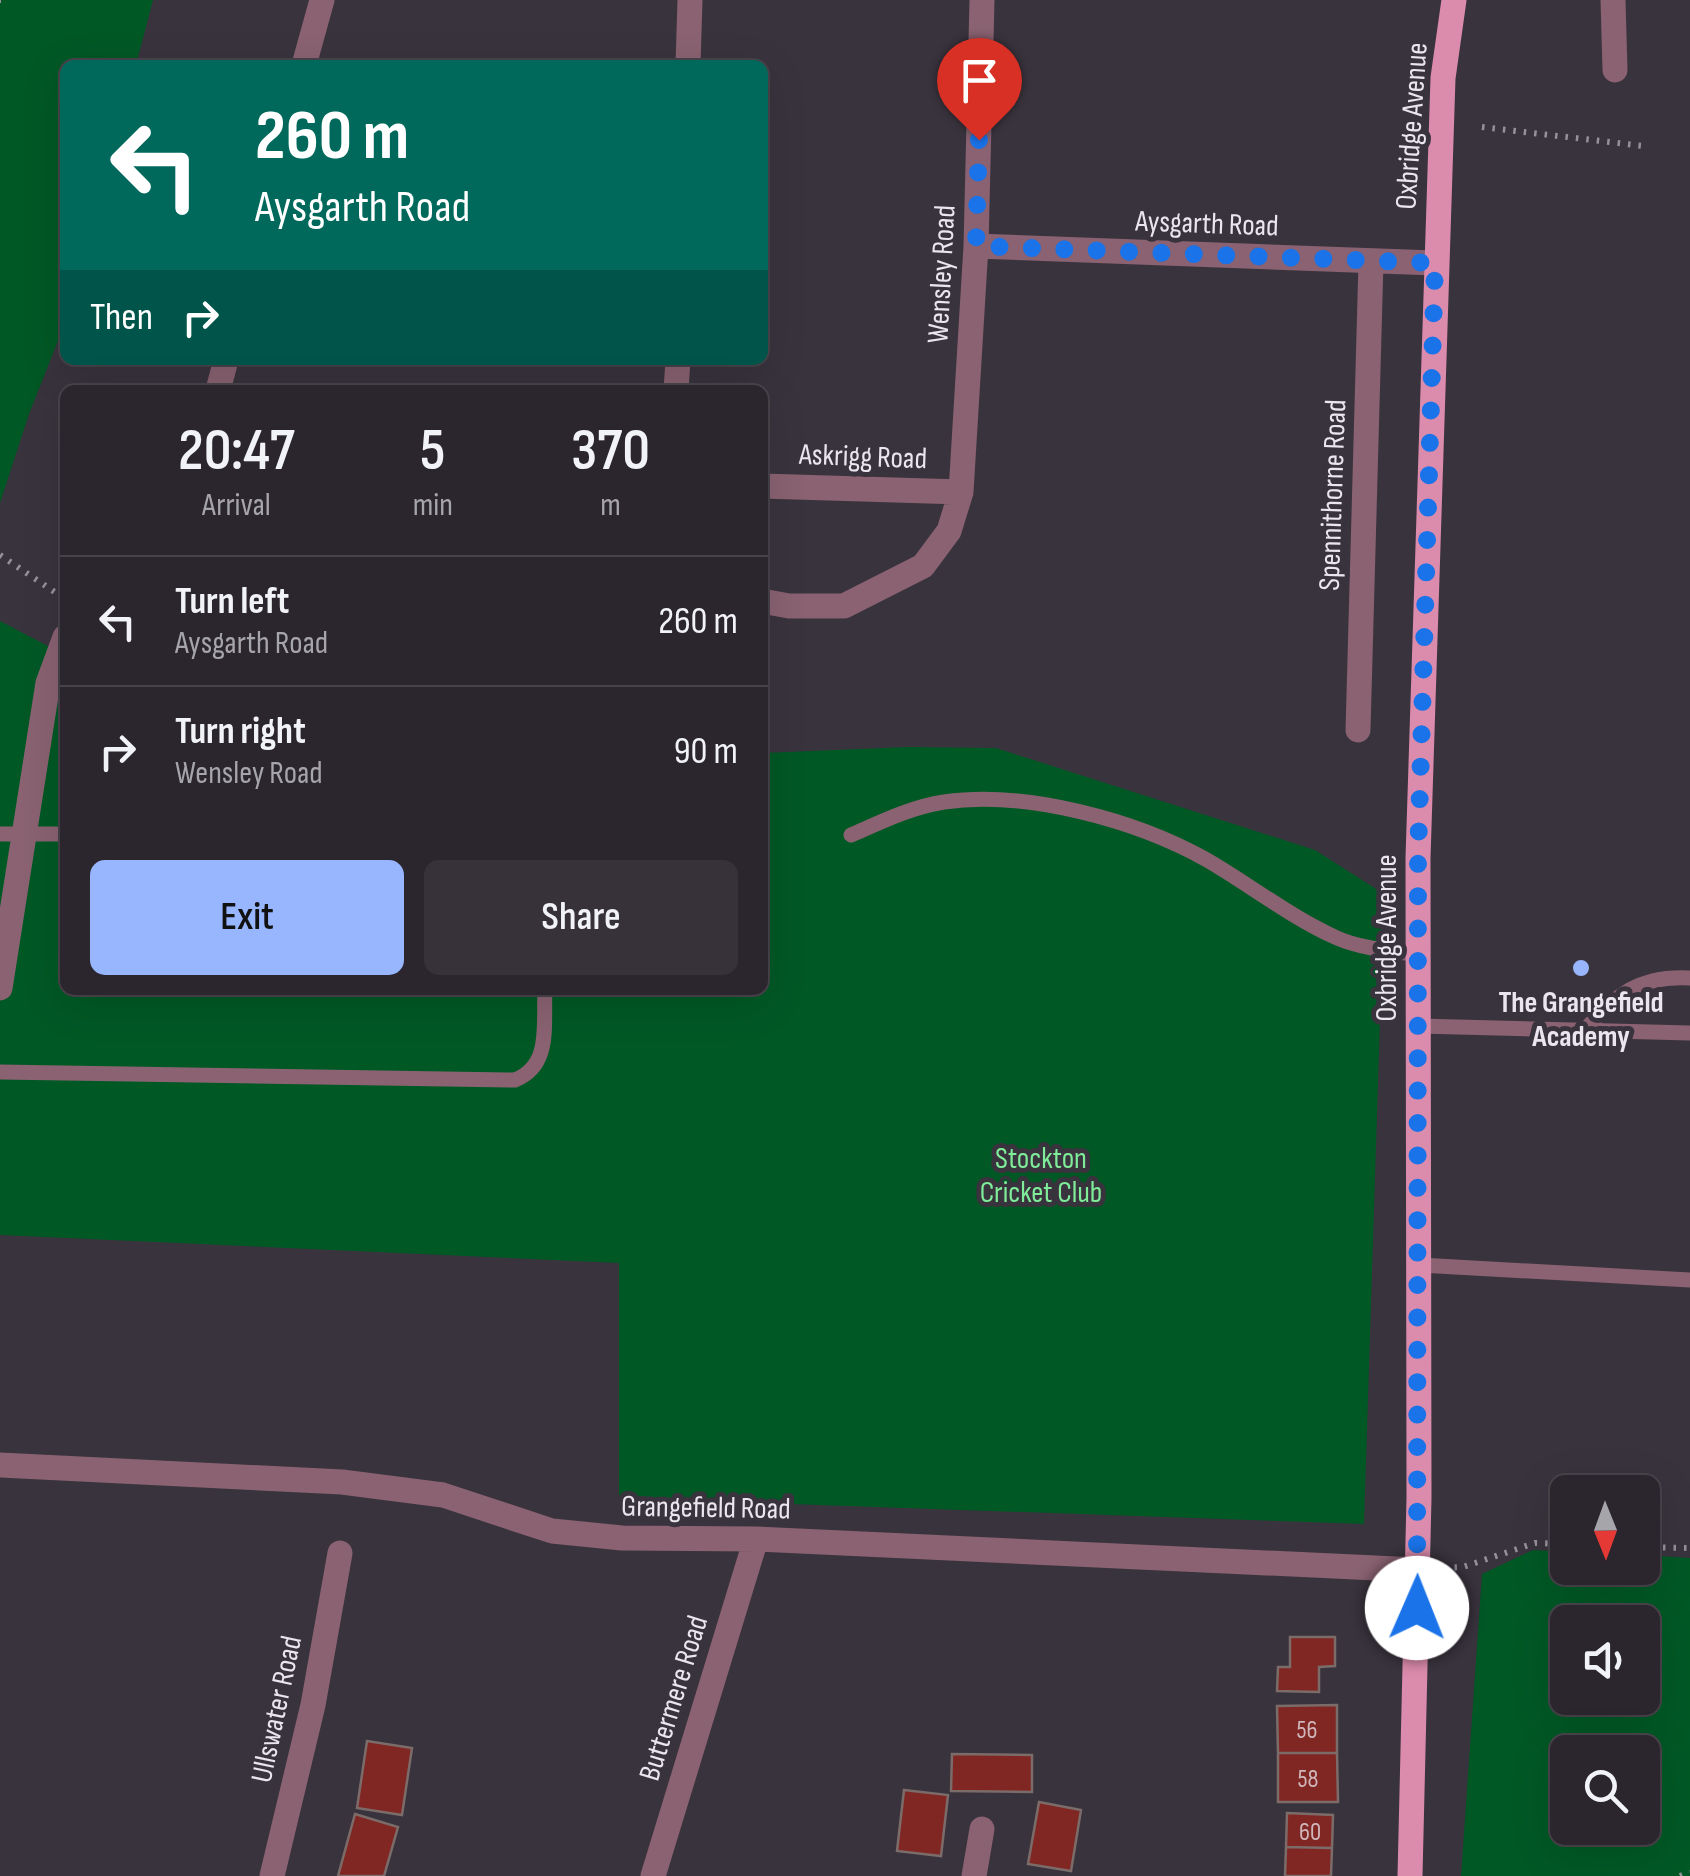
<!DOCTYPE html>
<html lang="en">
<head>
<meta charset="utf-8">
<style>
	:root { --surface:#2b262e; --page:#37323a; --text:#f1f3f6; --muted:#a6a5aa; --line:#47434a; --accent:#98b6fd }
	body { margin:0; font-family:"Sofia Sans Condensed",sans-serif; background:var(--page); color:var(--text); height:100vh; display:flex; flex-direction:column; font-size:38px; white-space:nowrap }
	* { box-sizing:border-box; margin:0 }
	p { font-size:32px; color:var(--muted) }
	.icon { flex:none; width:55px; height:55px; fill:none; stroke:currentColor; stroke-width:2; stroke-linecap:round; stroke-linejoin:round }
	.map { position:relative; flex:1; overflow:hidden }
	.sheet { position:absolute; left:60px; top:385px; width:708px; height:610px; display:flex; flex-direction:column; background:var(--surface); border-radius:15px; box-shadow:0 10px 40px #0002,0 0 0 2px var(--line) }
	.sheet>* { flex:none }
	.guide { position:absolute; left:60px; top:60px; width:708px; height:305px; border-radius:15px; box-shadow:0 10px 40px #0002,0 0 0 2px var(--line); background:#00695c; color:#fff; overflow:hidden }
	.needle { width:65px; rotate:179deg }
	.controls { position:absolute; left:1550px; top:1475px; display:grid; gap:20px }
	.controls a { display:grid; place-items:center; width:110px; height:110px; border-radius:15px; background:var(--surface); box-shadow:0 10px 40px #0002,0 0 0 2px var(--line); font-size:50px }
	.pin { position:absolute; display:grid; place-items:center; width:85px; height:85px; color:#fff; margin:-102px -42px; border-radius:50% 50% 50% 0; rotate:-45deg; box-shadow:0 0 10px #0007 }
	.pin .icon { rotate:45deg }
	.me { position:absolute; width:110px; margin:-55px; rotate:1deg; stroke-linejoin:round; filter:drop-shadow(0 0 8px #0008) }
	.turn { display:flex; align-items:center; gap:35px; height:210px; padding:0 30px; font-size:45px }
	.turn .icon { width:130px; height:130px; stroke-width:2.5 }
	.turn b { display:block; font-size:70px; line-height:85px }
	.then { display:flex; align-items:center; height:95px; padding:0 30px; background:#0003; gap:20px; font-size:38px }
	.eta { display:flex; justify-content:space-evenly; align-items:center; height:170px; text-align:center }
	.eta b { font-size:60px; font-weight:600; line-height:70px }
	.button { display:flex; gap:20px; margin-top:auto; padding:20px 30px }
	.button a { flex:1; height:115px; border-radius:15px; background:var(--accent); color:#111; font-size:40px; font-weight:600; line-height:115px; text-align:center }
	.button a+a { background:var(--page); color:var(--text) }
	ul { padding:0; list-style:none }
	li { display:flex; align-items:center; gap:30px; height:130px; padding:0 30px; border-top:2px solid var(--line) }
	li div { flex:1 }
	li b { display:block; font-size:38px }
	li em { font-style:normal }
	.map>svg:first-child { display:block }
	.green { fill:#005825; fill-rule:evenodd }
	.building { fill:#802623; stroke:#7b6b69; stroke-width:2.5 }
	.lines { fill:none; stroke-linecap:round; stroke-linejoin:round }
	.path { stroke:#969199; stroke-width:6; stroke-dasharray:2.5 8; stroke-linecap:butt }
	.lane { stroke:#8a6271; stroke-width:15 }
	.street { stroke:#8a6271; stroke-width:25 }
	.primary { stroke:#db8bab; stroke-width:25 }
	.route { stroke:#1a73e8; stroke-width:18; stroke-dasharray:0 32.4 }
	.poi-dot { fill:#98b6fd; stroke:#39333d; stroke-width:4 }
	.labels { text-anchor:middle; stroke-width:10; stroke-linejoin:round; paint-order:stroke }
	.number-label { font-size:25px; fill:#d0b6ba }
	.street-label { font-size:30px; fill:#ebe6ed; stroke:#39333d }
	.poi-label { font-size:30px; font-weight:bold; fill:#ebe6ed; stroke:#39333d }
	.park-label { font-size:30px; fill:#7eec99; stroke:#39333d }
</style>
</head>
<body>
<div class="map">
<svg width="1690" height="1876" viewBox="0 0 1690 1876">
	<rect width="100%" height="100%" fill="#39333d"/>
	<path class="green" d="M0,0H153L136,65H65V323L29,414L0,503Z
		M0,621L65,655V990H762L763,753L908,747L996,748L1315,850L1384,894L1364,1524L619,1498V1263L0,1235Z
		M1533,1550L1567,1552L1568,1568H1642L1643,1555L1690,1558V1876H1461L1482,1574ZM1642,1622V1698H1568V1622ZM1642,1752V1828H1568V1752Z"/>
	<path class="building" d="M1290,1637H1335V1666L1319,1667V1692L1277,1691L1278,1667H1290Z
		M1337,1705V1753H1278L1277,1706Z
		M367,1741L412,1748L402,1815L357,1808Z
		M1278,1753H1337L1338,1802H1278Z
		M952,1754L1032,1755V1792L951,1791Z
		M904,1790L948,1795L941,1856L897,1851Z
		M1039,1802L1081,1810L1071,1871L1028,1864Z
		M1287,1813L1333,1815L1332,1848L1286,1847Z
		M355,1814L398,1827L384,1876H338Z
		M1286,1847L1332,1848L1331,1876H1285Z"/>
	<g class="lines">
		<path class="path" d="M0,0H1
			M1482,127L1643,146
			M0,555L65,599
			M1642,1547L1690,1548
			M1444,1568L1463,1567L1535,1543L1568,1544
			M1680,1876L1690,1872"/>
		<path class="lane" d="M0,834H65
			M851,835C881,822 911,807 944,802C1025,790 1136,820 1207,860C1250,885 1292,918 1337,938C1362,949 1393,951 1419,955
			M1418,1026L1690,1033
			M1584,1031C1616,995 1639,975 1690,978
			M0,1072L515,1080C552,1065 543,1025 545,990
			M1420,1265L1690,1280"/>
		<path class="street" d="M1613,0L1615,70
			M304,65L322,0
			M688,65L690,0
			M976,246L1435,263
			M218,390L226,360
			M676,390L678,360
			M762,486L961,492
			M762,601L789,606H844L923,566L949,531L961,492L976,246L982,0
			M1358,730L1371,262
			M0,988L48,683L65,637
			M0,1465L342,1482L443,1495L552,1531L622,1538L756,1539L1418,1570
			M272,1876L313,1705L340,1553
			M653,1876L756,1539
			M974,1876L982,1829"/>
		<path class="primary" d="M1410,1876L1419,1498L1418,858L1443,78L1454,0"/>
	</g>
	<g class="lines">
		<path class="route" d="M979,140L976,246L1435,263L1418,858L1417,1608"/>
	</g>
	<circle class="poi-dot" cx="1581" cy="968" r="10"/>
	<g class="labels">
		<g class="number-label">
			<text x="1307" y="1738">56</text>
			<text x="1308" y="1787">58</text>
			<text x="1310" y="1840">60</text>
		</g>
		<g class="street-label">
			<text transform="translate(1411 126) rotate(-86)" y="10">Oxbridge Avenue</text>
			<text transform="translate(1207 223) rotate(2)" y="10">Aysgarth Road</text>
			<text transform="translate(941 274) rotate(-87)" y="10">Wensley Road</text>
			<text transform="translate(863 456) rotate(2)" y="10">Askrigg Road</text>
			<text transform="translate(1332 495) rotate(-88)" y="10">Spennithorne Road</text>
			<text transform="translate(1386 938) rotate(-90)" y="10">Oxbridge Avenue</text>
			<text transform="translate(706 1507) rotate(1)" y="10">Grangefield Road</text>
			<text transform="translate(673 1698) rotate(-73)" y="10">Buttermere Road</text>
			<text transform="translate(276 1709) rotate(-78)" y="10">Ullswater Road</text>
		</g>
		<g class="poi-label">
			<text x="1581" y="1012">The Grangefield<tspan x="1581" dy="34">Academy</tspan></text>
		</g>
		<g class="park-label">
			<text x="1041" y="1168">Stockton<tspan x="1041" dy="34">Cricket Club</tspan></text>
		</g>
	</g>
</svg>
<div class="controls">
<a><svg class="needle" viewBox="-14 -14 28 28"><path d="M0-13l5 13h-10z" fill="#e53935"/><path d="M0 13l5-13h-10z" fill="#a6a5aa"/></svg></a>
<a><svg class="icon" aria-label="sound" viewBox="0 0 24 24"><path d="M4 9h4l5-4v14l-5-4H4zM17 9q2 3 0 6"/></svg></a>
<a><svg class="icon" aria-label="search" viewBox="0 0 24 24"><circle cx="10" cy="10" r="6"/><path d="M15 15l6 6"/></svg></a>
</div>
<div class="pin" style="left:979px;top:140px;background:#d93025"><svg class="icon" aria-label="arrive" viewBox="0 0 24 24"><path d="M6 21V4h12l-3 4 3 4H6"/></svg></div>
<svg class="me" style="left:1417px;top:1608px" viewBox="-20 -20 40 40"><circle r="19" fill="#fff"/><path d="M0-13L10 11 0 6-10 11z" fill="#1a73e8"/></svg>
<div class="guide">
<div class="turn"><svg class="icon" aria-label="left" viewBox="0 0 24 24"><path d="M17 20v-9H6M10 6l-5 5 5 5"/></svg><div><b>260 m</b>Aysgarth Road</div></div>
<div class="then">Then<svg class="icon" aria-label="right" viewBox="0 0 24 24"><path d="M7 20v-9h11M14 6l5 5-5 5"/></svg></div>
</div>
<section class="sheet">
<div class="eta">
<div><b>20:47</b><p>Arrival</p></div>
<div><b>5</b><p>min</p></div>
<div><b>370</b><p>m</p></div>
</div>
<ul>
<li><svg class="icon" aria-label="left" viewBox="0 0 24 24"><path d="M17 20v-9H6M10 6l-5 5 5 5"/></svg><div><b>Turn left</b><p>Aysgarth Road</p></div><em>260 m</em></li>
<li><svg class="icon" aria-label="right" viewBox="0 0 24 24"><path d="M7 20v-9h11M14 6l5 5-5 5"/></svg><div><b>Turn right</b><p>Wensley Road</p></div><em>90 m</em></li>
</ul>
<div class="button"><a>Exit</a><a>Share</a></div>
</section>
</div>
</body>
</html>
